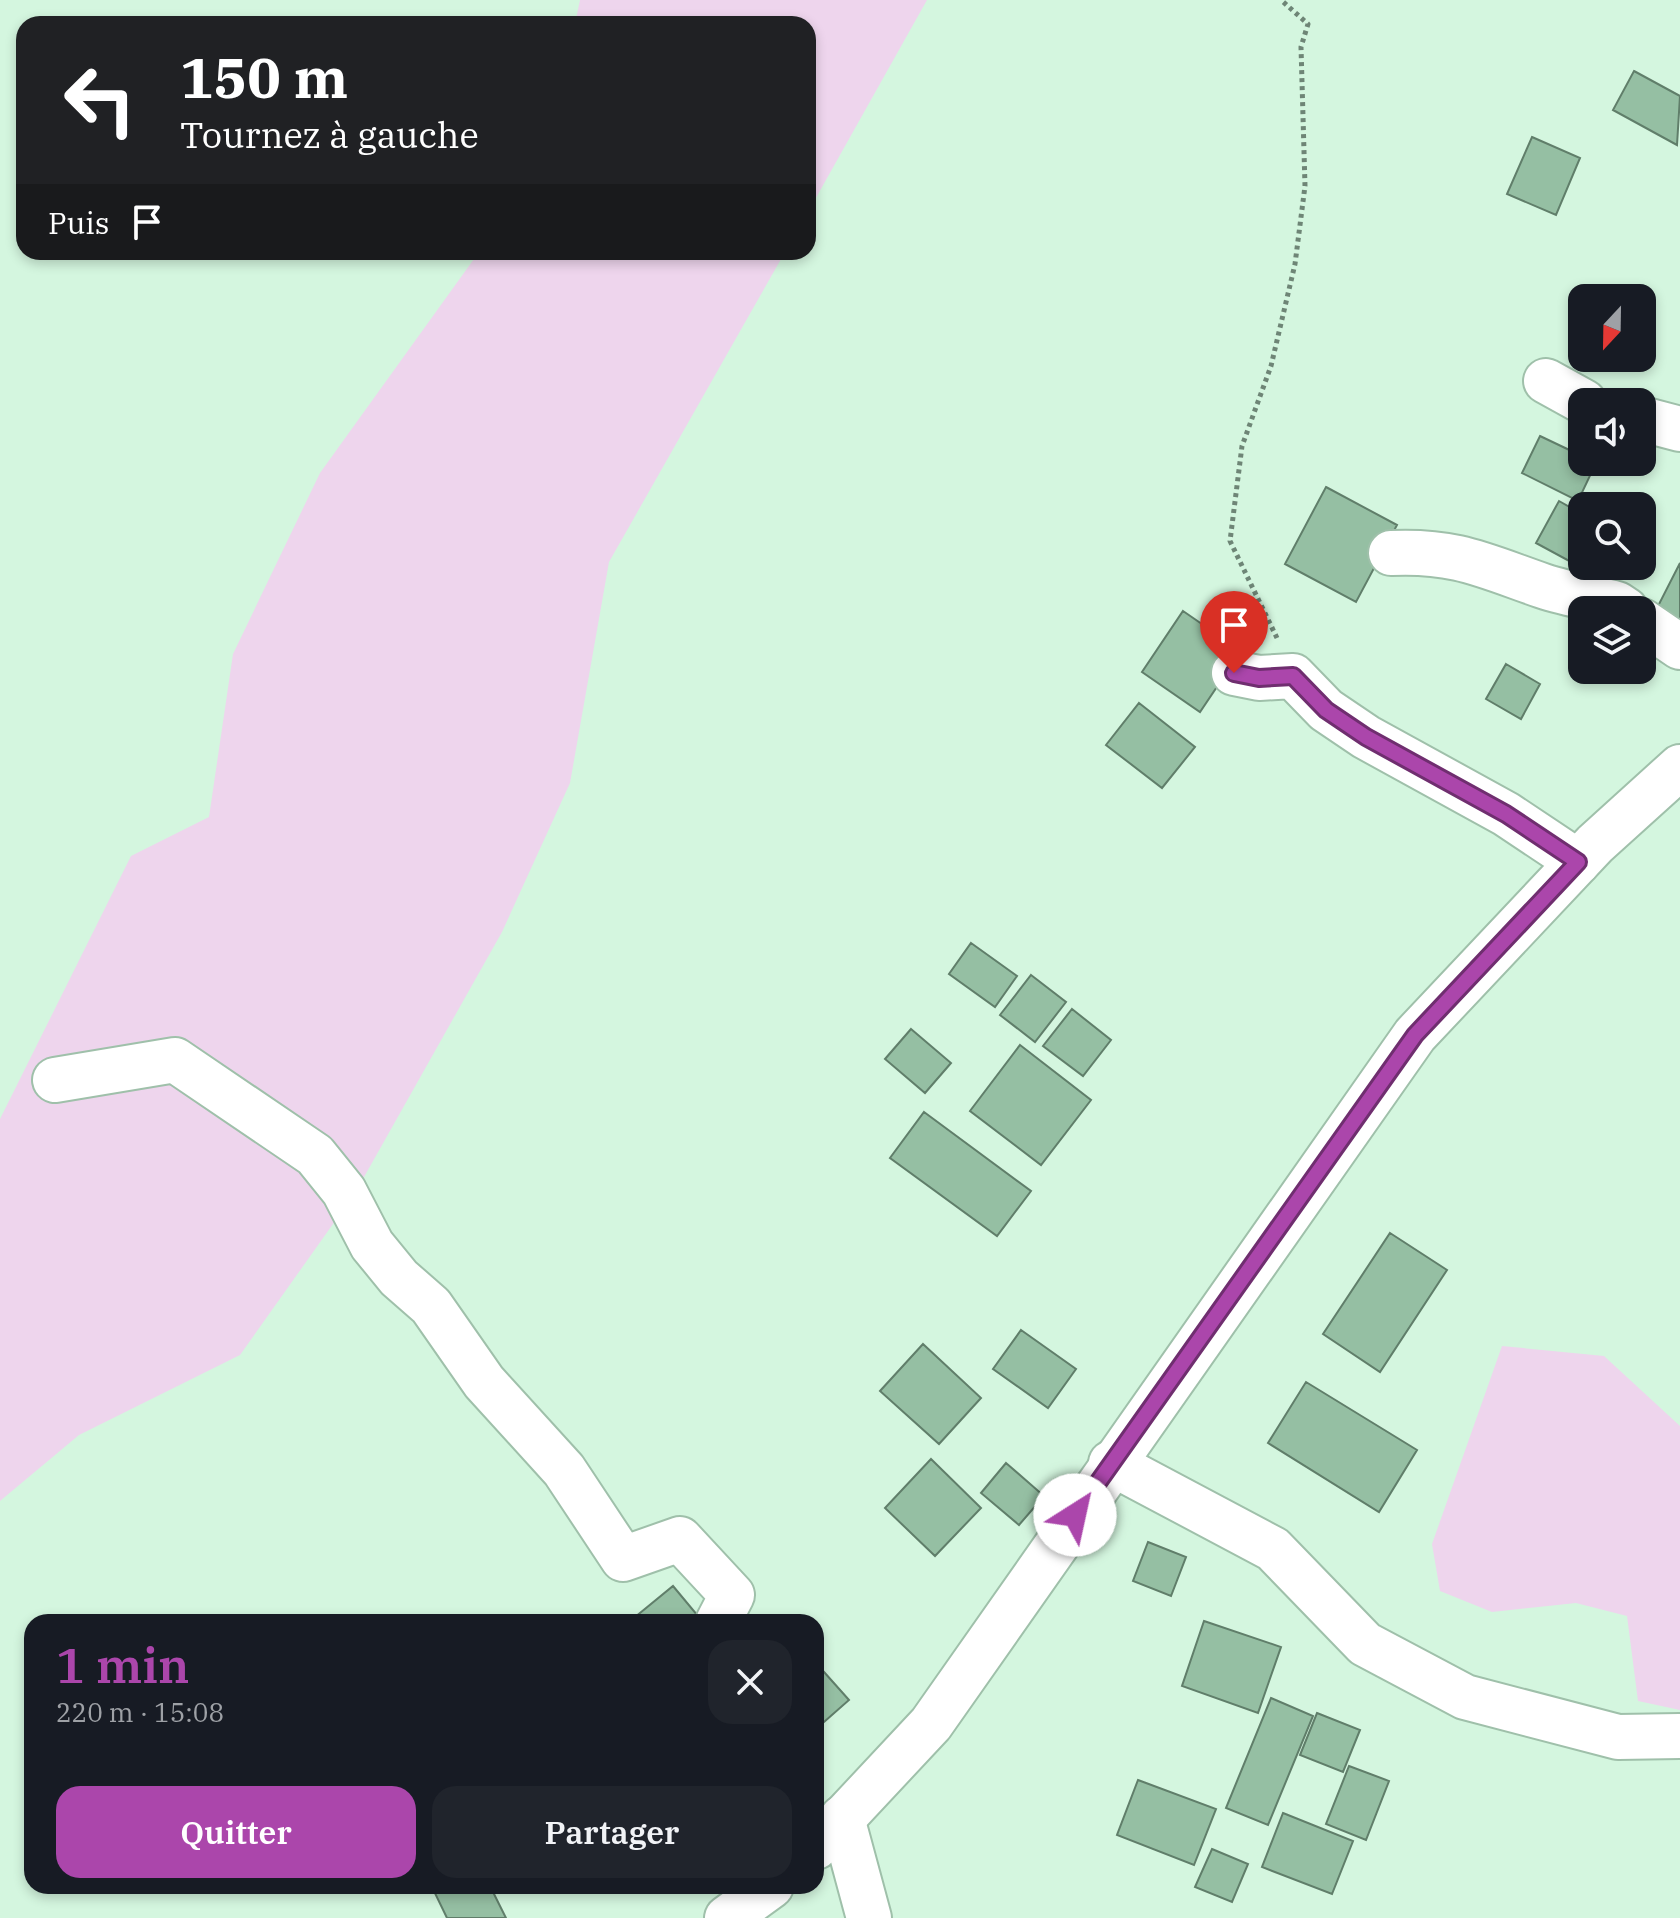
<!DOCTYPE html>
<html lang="fr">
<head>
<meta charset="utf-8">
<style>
	:root { --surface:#171b24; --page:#20242c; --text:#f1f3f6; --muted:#9ea1a6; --accent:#ab46ab }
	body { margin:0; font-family:"IBM Plex Serif",serif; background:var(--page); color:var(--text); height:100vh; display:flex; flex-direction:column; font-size:30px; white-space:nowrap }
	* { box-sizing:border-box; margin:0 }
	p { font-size:26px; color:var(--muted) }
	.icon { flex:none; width:44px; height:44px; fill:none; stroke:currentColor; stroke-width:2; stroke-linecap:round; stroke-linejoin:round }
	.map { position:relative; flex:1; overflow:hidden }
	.side { position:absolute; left:24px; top:1614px; width:800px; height:280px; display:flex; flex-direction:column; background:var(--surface); border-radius:24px; box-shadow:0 4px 12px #0003 }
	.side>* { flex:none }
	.banner { position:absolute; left:16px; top:16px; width:800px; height:244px; border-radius:24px; box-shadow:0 4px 12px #0003; background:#202124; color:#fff; overflow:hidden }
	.needle { width:52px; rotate:202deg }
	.controls { position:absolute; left:1568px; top:284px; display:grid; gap:16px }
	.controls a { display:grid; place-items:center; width:88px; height:88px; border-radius:16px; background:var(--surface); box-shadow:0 4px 12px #0003; font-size:40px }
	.pin { position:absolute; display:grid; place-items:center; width:68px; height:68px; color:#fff; margin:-82px -34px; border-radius:50% 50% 50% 0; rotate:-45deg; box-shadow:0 0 8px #0007 }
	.pin .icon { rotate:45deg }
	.me { position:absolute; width:88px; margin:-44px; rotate:35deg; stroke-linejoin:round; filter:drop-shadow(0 0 6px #0008) }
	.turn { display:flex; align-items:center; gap:28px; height:168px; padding:0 32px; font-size:36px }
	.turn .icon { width:104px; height:104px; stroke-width:2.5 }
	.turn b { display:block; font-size:56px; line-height:68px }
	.then { display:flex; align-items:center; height:76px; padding:0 32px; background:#0003; gap:16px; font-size:30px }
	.round { display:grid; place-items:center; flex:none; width:84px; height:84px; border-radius:24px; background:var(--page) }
	.headline { display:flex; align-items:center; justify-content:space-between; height:136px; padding:0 32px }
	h1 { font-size:48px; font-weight:600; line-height:60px; color:var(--accent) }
	.button { display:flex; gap:16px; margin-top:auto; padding:16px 32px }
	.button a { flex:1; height:92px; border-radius:24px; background:var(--accent); color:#fff; font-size:32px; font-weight:600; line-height:92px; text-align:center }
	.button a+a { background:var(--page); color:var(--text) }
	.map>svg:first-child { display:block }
	.green { fill:#eed5ed }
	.building { fill:#95bfa3; stroke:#607e6a; stroke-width:2 }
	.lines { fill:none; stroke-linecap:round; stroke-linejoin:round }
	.street-casing { stroke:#9fc0aa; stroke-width:48 }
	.secondary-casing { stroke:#9fc0aa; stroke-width:48 }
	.path { stroke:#6e8576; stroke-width:5; stroke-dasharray:4 4; stroke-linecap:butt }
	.street { stroke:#fff; stroke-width:44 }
	.secondary { stroke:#fff; stroke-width:44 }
	.route-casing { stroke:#6f2e6f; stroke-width:20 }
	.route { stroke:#ab46ab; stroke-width:14 }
</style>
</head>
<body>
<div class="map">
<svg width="1680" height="1918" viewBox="0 0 1680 1918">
	<rect width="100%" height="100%" fill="#d4f6df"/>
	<path class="green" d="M580,0H927L808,212V24H575Z
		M479,252H785L609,562L570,783L502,932L355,1193L240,1355L79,1435L0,1501V1119L131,856L209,817L233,654L320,473Z
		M1502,1346L1604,1356L1680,1426V1710L1638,1701L1627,1616L1576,1603L1492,1612L1440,1591L1432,1544Z"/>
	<path class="building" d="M1634,71L1680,96L1677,145L1613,110Z
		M1532,137L1580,158L1556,215L1507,194Z
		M1540,436L1582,456V462L1596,463L1578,501L1522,473Z
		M1326,487L1397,525L1356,602L1285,564Z
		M1559,501L1582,514L1584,569L1536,543Z
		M1680,563V620L1657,608Z
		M1183,611L1241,651L1200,712L1142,672Z
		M1506,664L1540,684L1521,719L1486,699Z
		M1139,703L1195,747L1162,788L1106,745Z
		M971,943L1017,976L995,1007L949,974Z
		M1031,975L1066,1002L1035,1042L1000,1015Z
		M1072,1009L1111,1040L1083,1076L1043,1046Z
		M911,1029L951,1063L925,1093L885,1059Z
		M1020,1045L1091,1100L1041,1165L970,1111Z
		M924,1112L1031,1191L997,1236L890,1158Z
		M1390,1233L1447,1270L1380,1372L1323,1334Z
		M1021,1330L1076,1369L1048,1408L993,1369Z
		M923,1344L981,1398L939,1444L880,1391Z
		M1306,1382L1417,1450L1379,1512L1268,1443Z
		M931,1459L981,1508L935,1556L885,1508Z
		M1006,1463L1044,1496L1019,1525L981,1493Z
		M1148,1542L1186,1557L1171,1596L1133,1581Z
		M673,1586L703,1622H629Z
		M1204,1621L1281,1647L1258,1713L1182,1686Z
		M816,1663L849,1700L816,1729Z
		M1271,1698L1313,1716L1268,1825L1226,1808Z
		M1317,1713L1360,1730L1343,1772L1300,1755Z
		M1349,1766L1389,1781L1366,1840L1326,1824Z
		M1138,1780L1216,1809L1194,1865L1117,1835Z
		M1283,1813L1353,1841L1332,1894L1262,1867Z
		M1212,1849L1248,1864L1232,1902L1195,1887Z
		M490,1886L506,1918H447L432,1887Z"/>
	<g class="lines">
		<g class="street-casing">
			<path id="street" d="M1546,381L1584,402
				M1642,419L1680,429
				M1391,553C1456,550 1485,566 1543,586C1567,594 1593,598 1617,604L1626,610
				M1642,621L1680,647
				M1234,673L1259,678L1293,676L1326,710L1366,737L1506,814L1578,862
				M55,1080L175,1060L315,1155L344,1191L372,1245L399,1278L431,1306L484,1382L564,1470L623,1559L680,1539L732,1595L718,1622
				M1111,1463L1273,1549L1365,1644L1465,1697L1618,1737L1680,1736
				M842,1818L869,1918"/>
		</g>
		<g class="secondary-casing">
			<path id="secondary" d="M816,1847L931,1724L1415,1035L1595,844L1680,767
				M727,1918L771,1886"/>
		</g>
		<path class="path" d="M1277,638L1230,541L1242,446L1271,366L1295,264L1305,186L1301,47L1308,24L1281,0"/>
		<use href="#street" class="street"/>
		<use href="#secondary" class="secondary"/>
	</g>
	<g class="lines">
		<g class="route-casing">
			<path id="route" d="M1075,1515L1415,1035L1578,862L1506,814L1366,737L1326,710L1293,676L1259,678L1234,673"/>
		</g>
		<use href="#route" class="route"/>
	</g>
</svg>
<div class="controls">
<a><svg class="needle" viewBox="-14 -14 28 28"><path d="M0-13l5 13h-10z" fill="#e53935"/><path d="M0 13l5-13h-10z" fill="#9ea1a6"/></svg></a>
<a><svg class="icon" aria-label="sound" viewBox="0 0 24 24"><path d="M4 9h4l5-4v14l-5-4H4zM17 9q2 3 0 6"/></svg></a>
<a><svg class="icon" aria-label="search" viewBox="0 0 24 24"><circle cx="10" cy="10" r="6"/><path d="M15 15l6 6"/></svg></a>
<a><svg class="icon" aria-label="layers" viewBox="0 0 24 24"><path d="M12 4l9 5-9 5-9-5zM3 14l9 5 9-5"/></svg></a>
</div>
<div class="pin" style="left:1234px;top:673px;background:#d93025"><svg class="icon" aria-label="arrive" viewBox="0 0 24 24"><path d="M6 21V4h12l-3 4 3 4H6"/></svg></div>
<svg class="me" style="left:1075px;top:1515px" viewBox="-20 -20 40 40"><circle r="19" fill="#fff"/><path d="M0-13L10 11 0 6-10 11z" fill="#ab46ab"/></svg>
<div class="banner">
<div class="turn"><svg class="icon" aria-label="left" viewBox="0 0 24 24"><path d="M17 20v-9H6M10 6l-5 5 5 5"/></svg><div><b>150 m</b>Tournez à gauche</div></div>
<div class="then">Puis<svg class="icon" aria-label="arrive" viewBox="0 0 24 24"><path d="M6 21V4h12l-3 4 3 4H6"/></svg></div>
</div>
<section class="side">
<div class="headline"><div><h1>1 min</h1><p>220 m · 15:08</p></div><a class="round"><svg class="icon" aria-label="close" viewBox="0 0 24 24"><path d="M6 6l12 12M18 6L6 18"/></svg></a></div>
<div class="button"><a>Quitter</a><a>Partager</a></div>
</section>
</div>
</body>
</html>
